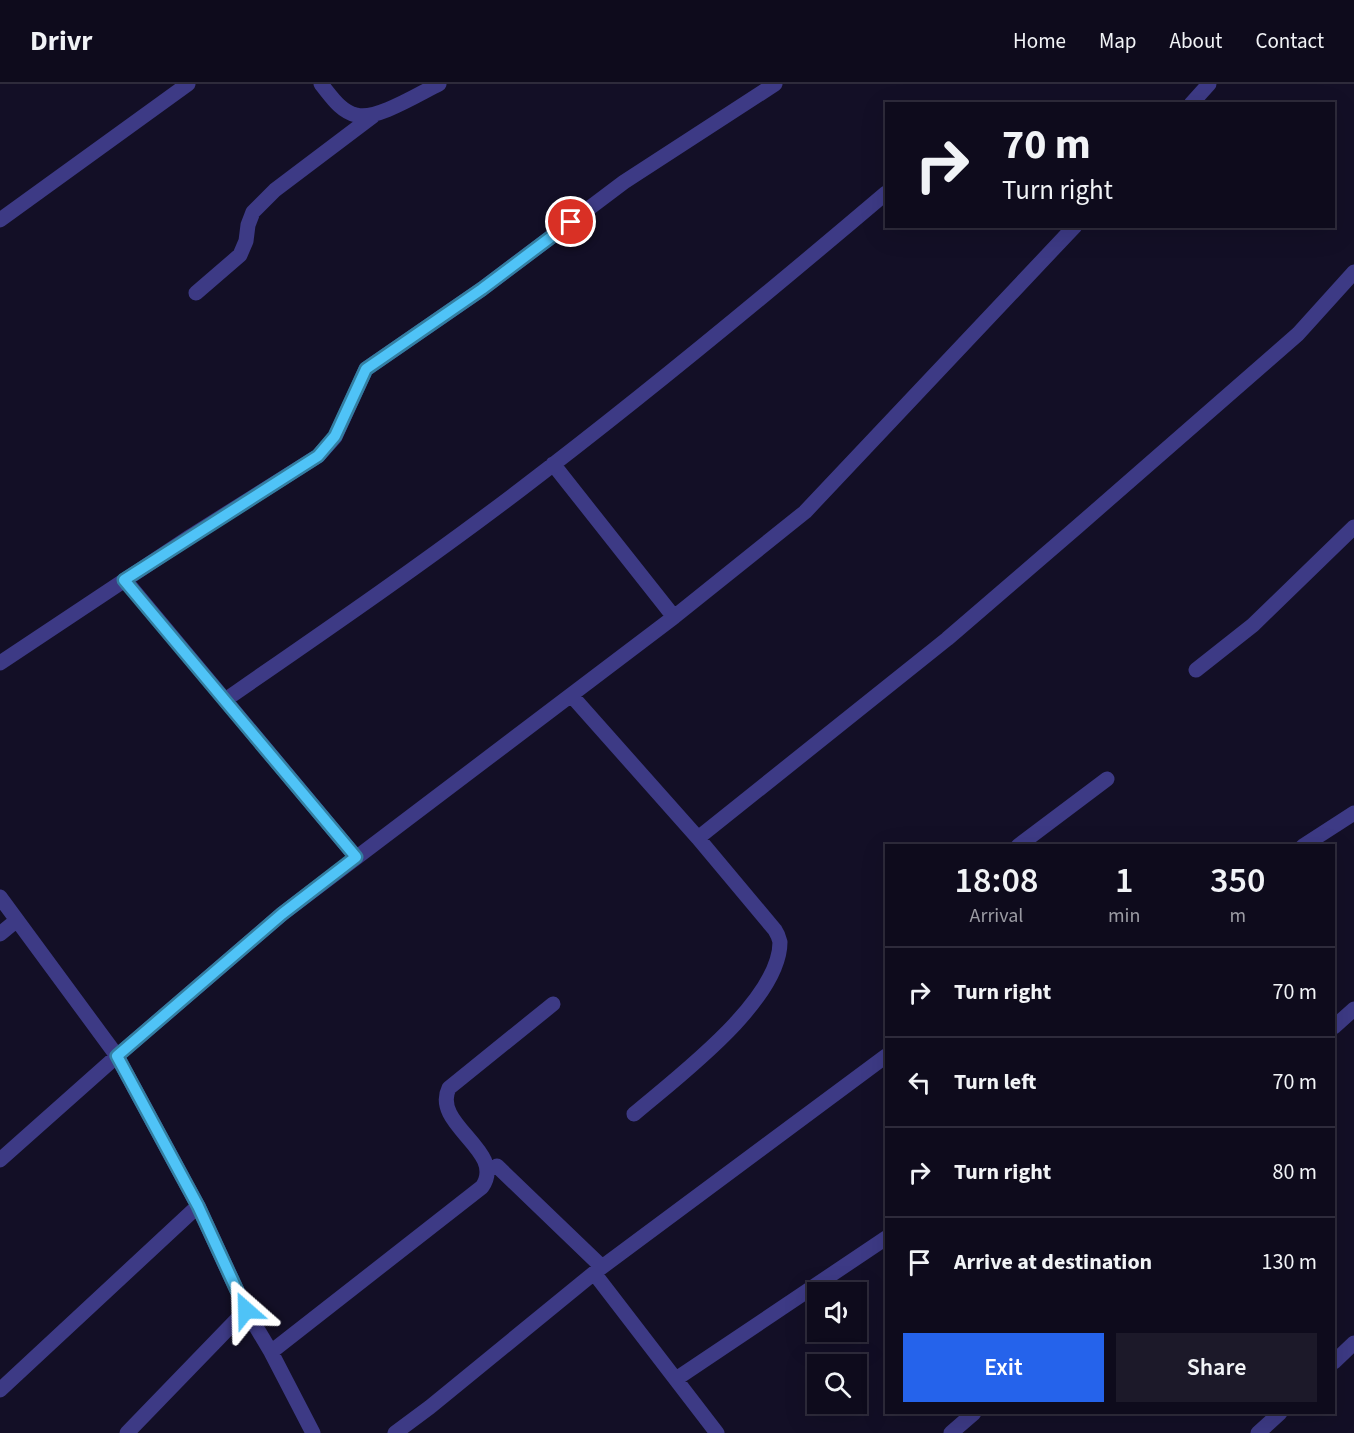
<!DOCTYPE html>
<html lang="en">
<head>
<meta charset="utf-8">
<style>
	:root { --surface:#0e0b1c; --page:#1c1929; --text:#f1f3f6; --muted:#9b9ba3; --line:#2e2b3b; --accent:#2563eb }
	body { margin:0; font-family:"Source Sans 3",sans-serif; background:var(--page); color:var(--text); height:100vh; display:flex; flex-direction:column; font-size:22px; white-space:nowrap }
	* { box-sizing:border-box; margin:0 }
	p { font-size:20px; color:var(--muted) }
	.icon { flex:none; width:33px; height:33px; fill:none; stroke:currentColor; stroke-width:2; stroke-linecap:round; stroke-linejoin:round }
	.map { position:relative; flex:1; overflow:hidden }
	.side { position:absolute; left:885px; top:760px; width:450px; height:570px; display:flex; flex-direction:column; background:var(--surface); border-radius:0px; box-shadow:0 6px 24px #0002,0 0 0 2px var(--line) }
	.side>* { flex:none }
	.hud { position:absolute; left:885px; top:18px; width:450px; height:126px; border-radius:0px; box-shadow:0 6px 24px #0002,0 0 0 2px var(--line); background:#0e0b1c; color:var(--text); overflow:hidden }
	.fabs { position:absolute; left:807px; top:1198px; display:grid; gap:12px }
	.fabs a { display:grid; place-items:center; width:60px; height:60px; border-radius:0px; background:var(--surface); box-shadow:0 6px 24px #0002,0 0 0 2px var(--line); font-size:30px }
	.pin { position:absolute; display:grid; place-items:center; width:51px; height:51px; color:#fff; margin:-26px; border:3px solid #fff; border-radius:50%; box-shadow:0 2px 6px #0007 }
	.me { position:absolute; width:66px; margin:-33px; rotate:335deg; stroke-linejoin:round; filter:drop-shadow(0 0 4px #0008) }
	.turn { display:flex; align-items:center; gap:21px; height:126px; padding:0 18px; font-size:27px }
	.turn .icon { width:78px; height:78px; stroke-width:2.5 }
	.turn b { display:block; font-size:42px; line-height:51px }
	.eta { display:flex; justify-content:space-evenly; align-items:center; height:102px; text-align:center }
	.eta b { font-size:36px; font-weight:600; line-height:42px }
	.action { display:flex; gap:12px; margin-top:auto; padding:12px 18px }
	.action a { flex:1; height:69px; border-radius:0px; background:var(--accent); color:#fff; font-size:24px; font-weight:600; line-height:69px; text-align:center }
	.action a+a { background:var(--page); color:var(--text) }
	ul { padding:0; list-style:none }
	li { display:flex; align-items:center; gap:18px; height:90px; padding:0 18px; border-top:2px solid var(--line) }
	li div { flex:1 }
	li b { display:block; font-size:22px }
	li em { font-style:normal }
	header { display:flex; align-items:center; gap:36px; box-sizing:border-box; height:84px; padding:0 30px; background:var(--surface); border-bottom:2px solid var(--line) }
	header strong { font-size:28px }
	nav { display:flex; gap:33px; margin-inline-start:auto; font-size:21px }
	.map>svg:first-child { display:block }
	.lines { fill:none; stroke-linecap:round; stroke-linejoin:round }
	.minor { stroke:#3d3a85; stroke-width:15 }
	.route-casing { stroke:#337fa1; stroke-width:15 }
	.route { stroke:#4fc3f7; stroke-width:10 }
</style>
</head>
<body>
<header>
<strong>Drivr</strong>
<nav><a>Home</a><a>Map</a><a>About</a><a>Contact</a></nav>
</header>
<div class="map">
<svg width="1354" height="1349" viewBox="0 0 1354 1349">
	<rect width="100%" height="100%" fill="#130f26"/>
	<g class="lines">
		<path class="minor" d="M321,0C331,12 340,27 356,31C376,37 420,9 439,0
			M1191,20L1209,0
			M0,136L188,0
			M196,209L240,171L246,157L248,141L253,128L275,106L373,32
			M553,380L674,533
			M125,496L356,773
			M0,579L191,452L318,372L335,353L366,285L482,205L624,98L775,0
			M1196,586L1253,541L1354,443
			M571,611L698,754L775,846C777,849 779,854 780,858C780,917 676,994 634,1030
			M225,616C325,547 424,479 520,406C645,311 767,210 886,109
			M698,754L947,555L1077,443L1298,250L1354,188
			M1018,762L1107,695
			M1303,762L1354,729
			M0,813L117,972L198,1122L246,1226L271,1268L313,1349
			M0,850L17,836
			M1334,943L1354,925
			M0,1076L117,972L282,830L674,533L805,428L1075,142
			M497,1082L601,1182L594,1189L717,1349
			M271,1268L482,1103C507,1067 431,1041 449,1004L553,920
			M1334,1278L1354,1259
			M676,1295L886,1154
			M0,1306L198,1122
			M127,1349L246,1226
			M395,1349L430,1323L594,1189L886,972
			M951,1349L974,1329
			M1258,1349L1280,1329"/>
	</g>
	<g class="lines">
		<g class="route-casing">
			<path id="route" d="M246,1226L198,1122L117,972L282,830L356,773L124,496L318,372L335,352L366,285L482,205L571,138"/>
		</g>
		<use href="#route" class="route"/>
	</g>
</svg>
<div class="fabs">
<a><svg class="icon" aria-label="sound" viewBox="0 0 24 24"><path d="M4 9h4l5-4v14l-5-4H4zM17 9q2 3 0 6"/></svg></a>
<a><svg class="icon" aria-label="search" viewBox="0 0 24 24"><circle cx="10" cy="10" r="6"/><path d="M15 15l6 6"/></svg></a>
</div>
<div class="pin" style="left:571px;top:138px;background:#d93025"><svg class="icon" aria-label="arrive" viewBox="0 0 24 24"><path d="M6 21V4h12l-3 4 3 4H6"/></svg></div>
<svg class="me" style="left:246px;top:1226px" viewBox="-20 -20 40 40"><path d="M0-17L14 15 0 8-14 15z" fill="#4fc3f7" stroke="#fff" stroke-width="4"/></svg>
<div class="hud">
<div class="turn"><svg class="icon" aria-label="right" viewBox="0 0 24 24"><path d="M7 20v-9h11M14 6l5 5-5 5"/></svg><div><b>70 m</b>Turn right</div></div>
</div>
<section class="side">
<div class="eta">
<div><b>18:08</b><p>Arrival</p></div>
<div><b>1</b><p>min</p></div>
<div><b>350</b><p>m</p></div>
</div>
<ul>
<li><svg class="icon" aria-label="right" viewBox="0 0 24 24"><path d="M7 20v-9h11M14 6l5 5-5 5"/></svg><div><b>Turn right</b></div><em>70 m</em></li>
<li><svg class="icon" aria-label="left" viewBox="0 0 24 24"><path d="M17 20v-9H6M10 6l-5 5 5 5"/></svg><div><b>Turn left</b></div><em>70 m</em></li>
<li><svg class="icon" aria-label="right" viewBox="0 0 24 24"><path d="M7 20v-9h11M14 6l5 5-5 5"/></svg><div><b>Turn right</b></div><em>80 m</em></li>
<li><svg class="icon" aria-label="arrive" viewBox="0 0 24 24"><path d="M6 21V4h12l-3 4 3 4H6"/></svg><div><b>Arrive at destination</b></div><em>130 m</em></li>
</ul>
<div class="action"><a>Exit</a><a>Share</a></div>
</section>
</div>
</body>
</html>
